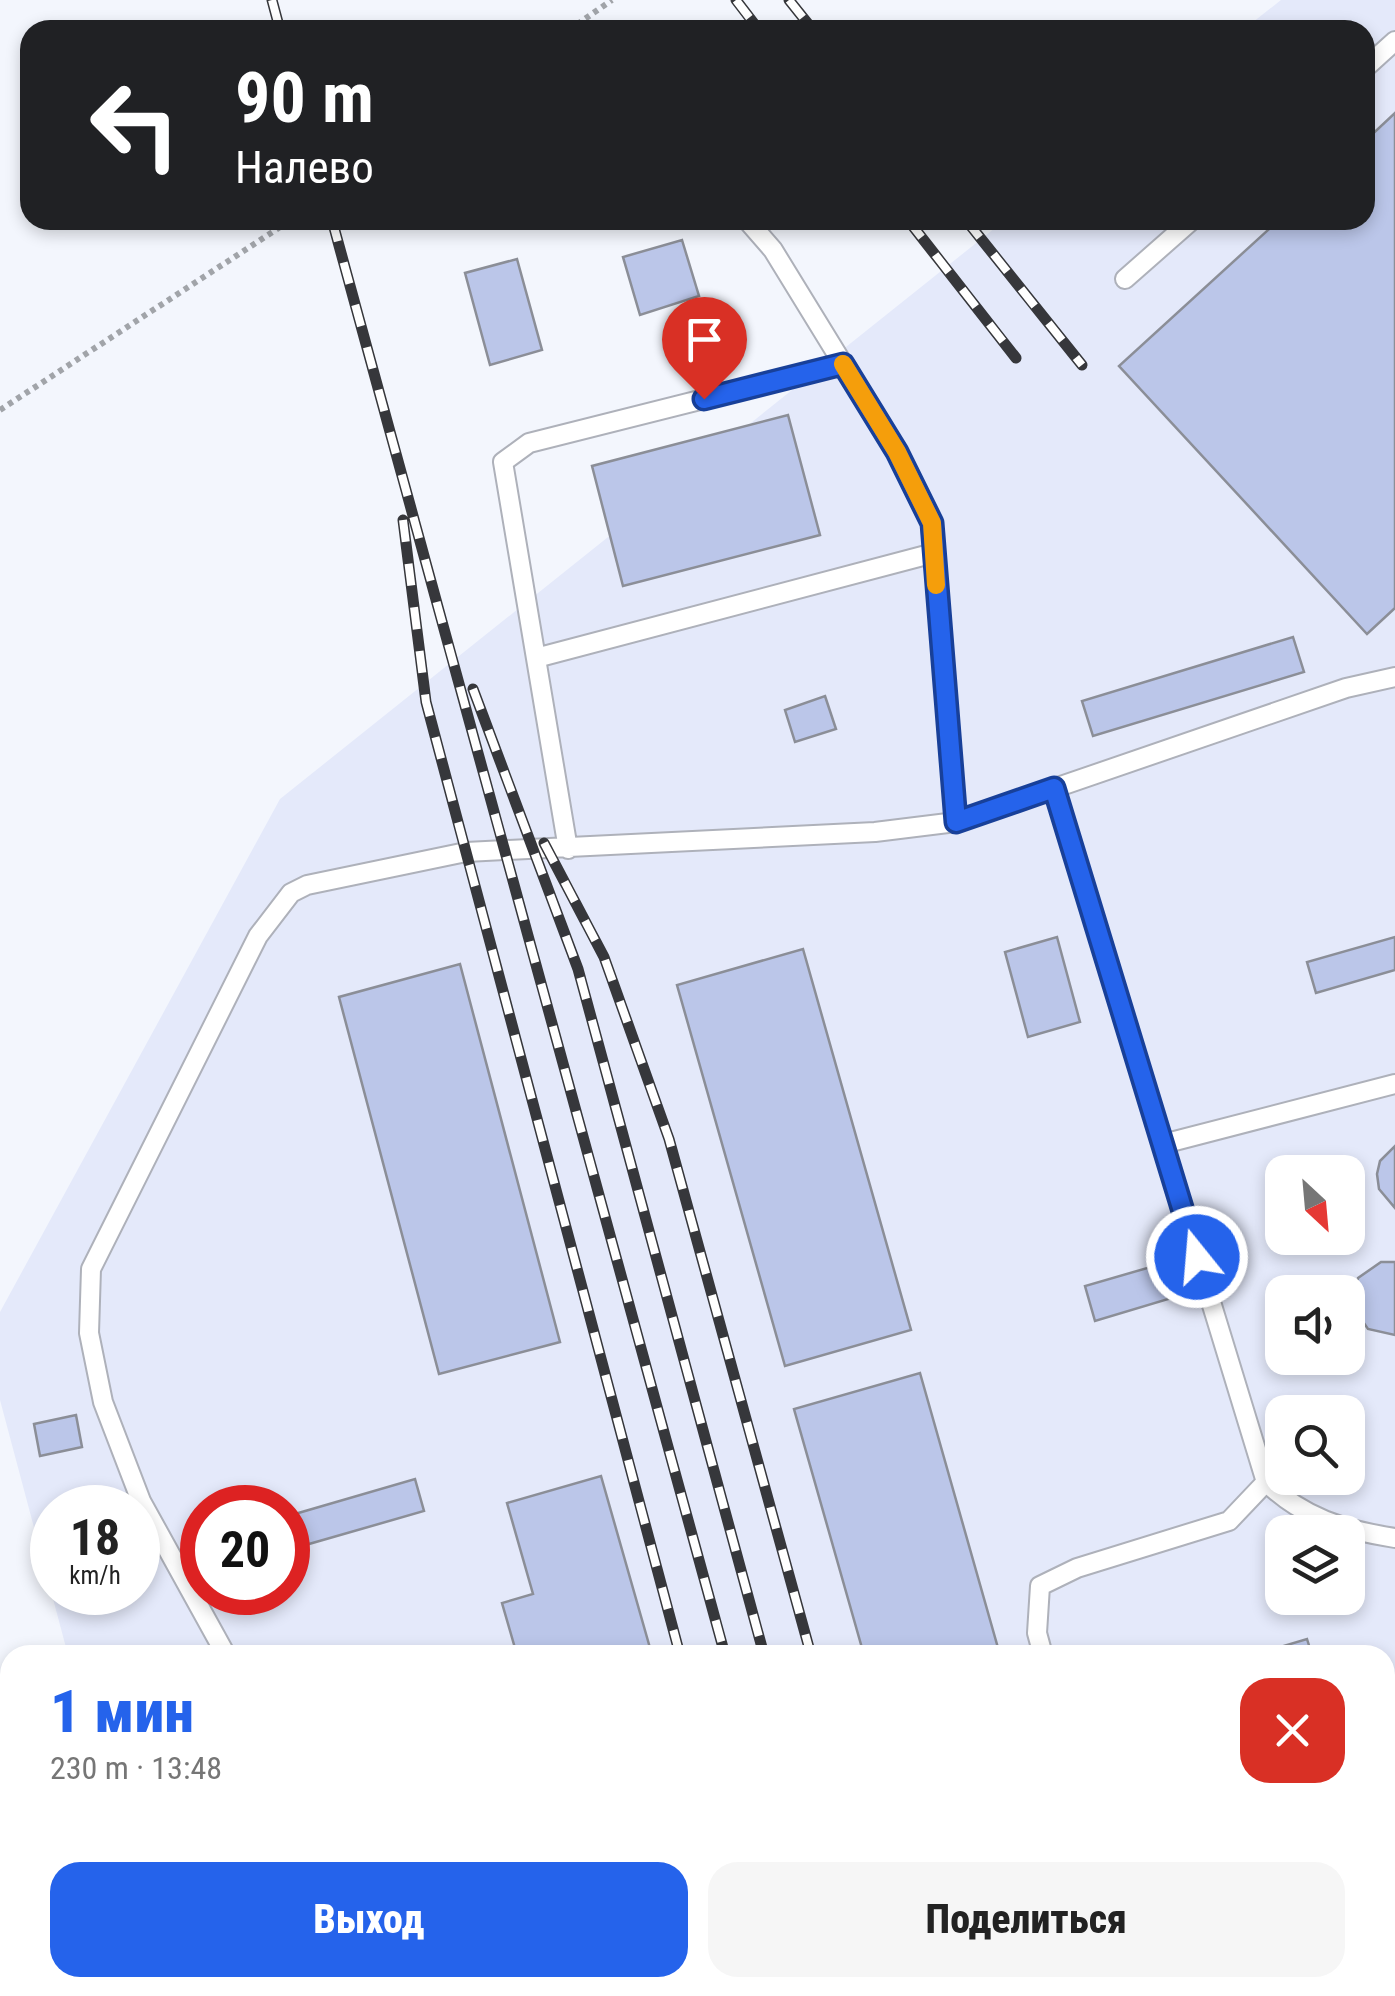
<!DOCTYPE html>
<html lang="ru">
<head>
<meta charset="utf-8">
<style>
	:root { --surface:#fff; --page:#f6f6f6; --text:#222; --muted:#767676; --accent:#2563eb }
	body { margin:0; font-family:"Roboto Condensed",sans-serif; background:var(--page); color:var(--text); height:100vh; display:flex; flex-direction:column; font-size:38px; white-space:nowrap }
	* { box-sizing:border-box; margin:0 }
	p { font-size:32px; color:var(--muted) }
	.icon { flex:none; width:55px; height:55px; fill:none; stroke:currentColor; stroke-width:2; stroke-linecap:round; stroke-linejoin:round }
	.map { position:relative; flex:1; overflow:hidden }
	.side { position:absolute; left:0px; top:1645px; width:1395px; height:352px; display:flex; flex-direction:column; background:var(--surface); border-radius:30px 30px 0 0; box-shadow:0 5px 15px #0003 }
	.side>* { flex:none }
	.hud { position:absolute; left:20px; top:20px; width:1355px; height:210px; border-radius:30px; box-shadow:0 5px 15px #0003; background:#202124; color:#fff; overflow:hidden }
	.needle { width:65px; rotate:154deg }
	.tools { position:absolute; left:1265px; top:1155px; display:grid; gap:20px }
	.tools a { display:grid; place-items:center; width:100px; height:100px; border-radius:20px; background:var(--surface); box-shadow:0 5px 15px #0003; font-size:50px }
	.speed { position:absolute; left:30px; top:1485px; display:flex; gap:20px; font-size:50px; font-weight:700; text-align:center }
	.speed>* { display:grid; place-content:center; width:130px; height:130px; border-radius:50%; background:var(--surface); box-shadow:0 5px 15px #0003; line-height:1 }
	.speed small { font-size:25px; font-weight:400 }
	.speed .limit { border:15px solid #d22; background:#fff; color:#111 }
	.pin { position:absolute; display:grid; place-items:center; width:85px; height:85px; color:#fff; margin:-102px -42px; border-radius:50% 50% 50% 0; rotate:-45deg; box-shadow:0 0 10px #0007 }
	.pin .icon { rotate:45deg }
	.me { position:absolute; width:110px; margin:-55px; rotate:343deg; stroke-linejoin:round; filter:drop-shadow(0 0 8px #0008) }
	.turn { display:flex; align-items:center; gap:35px; height:210px; padding:0 50px; font-size:45px }
	.turn .icon { width:130px; height:130px; stroke-width:2.5 }
	.turn b { display:block; font-size:70px; line-height:85px }
	.round { display:grid; place-items:center; flex:none; width:105px; height:105px; border-radius:30px; background:var(--page) }
	.summary { display:flex; align-items:center; justify-content:space-between; height:170px; padding:0 50px }
	h1 { font-size:60px; font-weight:800; line-height:75px; color:var(--accent) }
	.primary-button { display:flex; gap:20px; margin-top:auto; padding:20px 50px }
	.primary-button a { flex:1; height:115px; border-radius:30px; background:var(--accent); color:#fff; font-size:40px; font-weight:800; line-height:115px; text-align:center }
	.primary-button a+a { background:var(--page); color:var(--text) }
	.map>svg:first-child { display:block }
	.built { fill:#e4e9fa; fill-rule:evenodd }
	.building { fill:#bbc6e9; stroke:#8b8e97; stroke-width:2.5 }
	.lines { fill:none; stroke-linecap:round; stroke-linejoin:round }
	.lane-casing { stroke:#aeb1ba; stroke-width:22 }
	.path { stroke:#a1a4a9; stroke-width:6; stroke-dasharray:5 5; stroke-linecap:butt }
	.lane { stroke:#fff; stroke-width:18 }
	.rail-casing { stroke:#36373b; stroke-width:11 }
	.rail { stroke:#fff; stroke-width:8; stroke-dasharray:22; stroke-linecap:butt }
	.route-casing { stroke:#184099; stroke-width:25 }
	.route { stroke:#2563eb; stroke-width:18 }
	.slow { stroke:#f59e0b; stroke-width:18 }
</style>
</head>
<body>
<div class="map">
<svg width="1395" height="1996" viewBox="0 0 1395 1996">
	<rect width="100%" height="100%" fill="#f3f6fd"/>
	<path class="built" d="M1281,0H1395V1996H160L157,1988H1385V1655H68L0,1400V1312L280,799L1005,220H1365V30H1243ZM1282,1172H1348V1238H1282ZM1282,1292H1348V1358H1282ZM1282,1412H1348V1478H1282ZM52,1508H138V1592H52ZM202,1508H288V1592H202ZM1282,1532H1348V1598H1282Z"/>
	<path class="building" d="M1395,113V608L1367,634L1119,366L1279,220H1365V141Z
		M682,240L699,296L640,315L623,257Z
		M517,259L542,350L490,365L465,273Z
		M788,415L820,535L623,586L592,466Z
		M1293,637L1304,672L1093,736L1082,701Z
		M825,696L836,729L795,742L785,710Z
		M1057,937L1080,1022L1028,1037L1005,952Z
		M1395,937V970L1316,993L1307,962Z
		M803,949L911,1330L785,1366L677,985Z
		M460,964L560,1342L439,1374L339,997Z
		M1395,1146V1208L1379,1189L1377,1174L1380,1161Z
		M1175,1260L1185,1294L1095,1321L1085,1286Z
		M1381,1262H1395V1335L1368,1329L1352,1306L1358,1278Z
		M920,1373L1000,1655H864L794,1409Z
		M76,1415L82,1447L40,1456L34,1424Z
		M601,1476L652,1655H517L502,1603L533,1594L507,1503Z
		M415,1479L424,1511L288,1550V1516Z
		M1307,1639L1312,1655H1253Z
		M1395,1976V1996H1327L1356,1988H1385V1979Z
		M157,1988H264L266,1996H160Z
		M937,1988H1008L1010,1996H940Z"/>
	<g class="lines">
		<g class="lane-casing">
			<path id="lane" d="M1365,68L1395,41
				M747,220L773,250L897,452L931,523L956,822
				M1125,279L1192,220
				M536,658L934,553
				M1054,788L1266,1482C1303,1518 1344,1530 1395,1538
				M568,849L503,462L529,443L843,364
				M1163,1144L1395,1084
				M226,1655L141,1501L103,1402L89,1333L91,1269L258,936L291,893L307,885L466,852L875,832L956,822L1346,688L1395,677
				M1043,1655L1037,1633L1040,1586L1077,1568L1229,1521L1266,1482
				M1385,1861L1395,1858
				M349,1988L352,1996
				M1136,1988L1138,1996"/>
		</g>
		<path class="path" d="M569,30L612,0
			M0,410L291,220"/>
		<use href="#lane" class="lane"/>
		<g class="rail-casing">
			<path id="rail" d="M272,0L280,30
				M736,0L759,30
				M789,0L813,30
				M332,220L725,1655
				M908,220L1016,358
				M966,220L1082,365
				M403,520L426,702L680,1655
				M473,689L578,969L764,1655
				M544,843L604,957L669,1139L811,1655
				M769,1988L771,1996
				M817,1988L819,1996
				M855,1988L857,1996
				M903,1988L905,1996"/>
		</g>
		<use href="#rail" class="rail"/>
	</g>
	<g class="lines">
		<g class="route-casing">
			<path id="route" d="M704,399L843,364L897,452L932,523L956,822L1054,788L1197,1257"/>
		</g>
		<use href="#route" class="route"/>
		<path class="slow" d="M843,364L897,452L932,523L936,585"/>
	</g>
</svg>
<div class="tools">
<a><svg class="needle" viewBox="-14 -14 28 28"><path d="M0-13l5 13h-10z" fill="#e53935"/><path d="M0 13l5-13h-10z" fill="#767676"/></svg></a>
<a><svg class="icon" aria-label="sound" viewBox="0 0 24 24"><path d="M4 9h4l5-4v14l-5-4H4zM17 9q2 3 0 6"/></svg></a>
<a><svg class="icon" aria-label="search" viewBox="0 0 24 24"><circle cx="10" cy="10" r="6"/><path d="M15 15l6 6"/></svg></a>
<a><svg class="icon" aria-label="layers" viewBox="0 0 24 24"><path d="M12 4l9 5-9 5-9-5zM3 14l9 5 9-5"/></svg></a>
</div>
<div class="speed"><div>18<small>km/h</small></div><div class="limit">20</div></div>
<div class="pin" style="left:704px;top:399px;background:#d93025"><svg class="icon" aria-label="arrive" viewBox="0 0 24 24"><path d="M6 21V4h12l-3 4 3 4H6"/></svg></div>
<svg class="me" style="left:1197px;top:1257px" viewBox="-20 -20 40 40"><circle r="17" fill="#2563eb" stroke="#fff" stroke-width="3"/><path d="M0-11L8 9 0 5-8 9z" fill="#fff"/></svg>
<div class="hud">
<div class="turn"><svg class="icon" aria-label="left" viewBox="0 0 24 24"><path d="M17 20v-9H6M10 6l-5 5 5 5"/></svg><div><b>90 m</b>Налево</div></div>
</div>
<section class="side">
<div class="summary"><div><h1>1 мин</h1><p>230 m · 13:48</p></div><a class="round" style="background:#d93025;color:#fff"><svg class="icon" aria-label="close" viewBox="0 0 24 24"><path d="M6 6l12 12M18 6L6 18"/></svg></a></div>
<div class="primary-button"><a>Выход</a><a>Поделиться</a></div>
</section>
</div>
</body>
</html>
